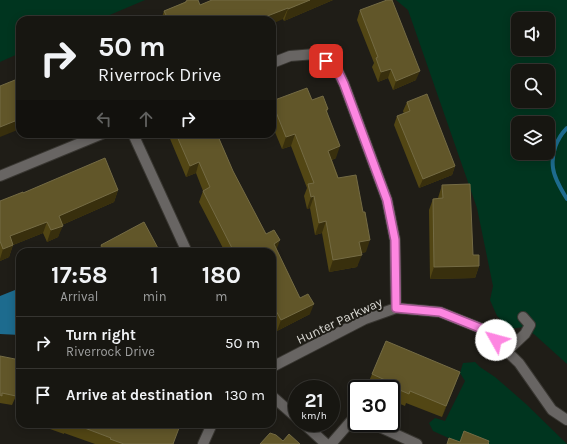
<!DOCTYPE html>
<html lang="en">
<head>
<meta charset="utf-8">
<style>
	:root { --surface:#171611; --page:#201f1a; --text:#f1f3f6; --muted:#9e9f9f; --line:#363531 }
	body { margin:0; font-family:Karla,sans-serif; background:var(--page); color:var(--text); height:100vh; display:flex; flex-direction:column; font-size:15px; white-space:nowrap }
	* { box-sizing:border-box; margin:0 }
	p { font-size:13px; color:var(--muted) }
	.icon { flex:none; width:22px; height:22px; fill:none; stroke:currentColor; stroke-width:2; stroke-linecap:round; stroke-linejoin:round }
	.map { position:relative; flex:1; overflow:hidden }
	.details { position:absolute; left:16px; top:248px; width:260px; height:180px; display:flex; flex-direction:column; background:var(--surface); border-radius:12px; box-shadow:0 2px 10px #0003,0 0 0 1px var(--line) }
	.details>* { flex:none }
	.banner { position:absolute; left:16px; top:16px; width:260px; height:122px; border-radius:12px; box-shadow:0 2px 10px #0003,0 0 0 1px var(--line); background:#171611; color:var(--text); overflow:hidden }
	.tools { position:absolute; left:511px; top:12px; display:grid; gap:8px }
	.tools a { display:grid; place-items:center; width:44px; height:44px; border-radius:8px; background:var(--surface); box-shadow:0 2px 10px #0003,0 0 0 1px var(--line); font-size:20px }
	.speed { position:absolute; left:288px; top:380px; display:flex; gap:8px; font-size:20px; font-weight:700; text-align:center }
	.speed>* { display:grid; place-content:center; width:52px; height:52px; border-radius:50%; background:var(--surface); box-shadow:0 2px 10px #0003,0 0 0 1px var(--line); line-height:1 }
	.speed small { font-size:10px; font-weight:400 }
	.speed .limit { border:2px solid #111; border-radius:6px; background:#fff; color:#111 }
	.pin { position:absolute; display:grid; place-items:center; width:34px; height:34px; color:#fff; margin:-17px; border-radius:8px; box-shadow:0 2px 6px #0006 }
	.me { position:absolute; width:44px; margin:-22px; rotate:308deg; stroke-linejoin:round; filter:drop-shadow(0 0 3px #0008) }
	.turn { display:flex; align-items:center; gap:14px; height:84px; padding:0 16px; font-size:18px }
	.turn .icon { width:52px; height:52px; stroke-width:2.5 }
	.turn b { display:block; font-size:28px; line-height:34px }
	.lanes { display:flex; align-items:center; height:38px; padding:0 16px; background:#0003; justify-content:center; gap:20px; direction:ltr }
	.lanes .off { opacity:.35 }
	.eta { display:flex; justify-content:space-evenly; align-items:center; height:68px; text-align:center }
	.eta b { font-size:24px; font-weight:700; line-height:28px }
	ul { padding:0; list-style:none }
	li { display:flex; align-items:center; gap:12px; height:52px; padding:0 16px; border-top:1px solid var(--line) }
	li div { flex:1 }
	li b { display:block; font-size:15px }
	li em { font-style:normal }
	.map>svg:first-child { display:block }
	.green { fill:#00351f; fill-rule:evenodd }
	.water { fill:#1d6b8e }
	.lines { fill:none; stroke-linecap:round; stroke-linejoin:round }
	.stream { stroke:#1d6b8e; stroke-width:4 }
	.minor-casing { stroke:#393732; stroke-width:12 }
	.minor { stroke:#686563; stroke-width:10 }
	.wall { fill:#524614 }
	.shaded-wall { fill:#382f0d }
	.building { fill:#615629; stroke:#746b44 }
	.route-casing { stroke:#a45792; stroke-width:10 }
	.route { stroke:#fd86e1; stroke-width:7 }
	.labels { text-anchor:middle; stroke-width:4; stroke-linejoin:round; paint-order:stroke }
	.street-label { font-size:13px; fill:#dbdad5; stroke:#1f1d17 }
</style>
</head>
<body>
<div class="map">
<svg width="567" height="444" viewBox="0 0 567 444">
	<rect width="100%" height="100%" fill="#1f1d17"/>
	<path class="green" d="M0,0H145L98,20H20V53L0,62Z
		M396,0H567V364L535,335L523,327L511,329L497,316L490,300L493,286L477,208L408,10ZM518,19H548V49H518ZM518,71H548V101H518ZM518,123H548V153H518Z
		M475,362L480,367L495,377L526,404L567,444H462L433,431L429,423L435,418L445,421L465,381L460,373L463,363Z"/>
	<path class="water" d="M20,288V335L0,334V296Z"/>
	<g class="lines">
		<path class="stream" d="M567,128C557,138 551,153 553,168C554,177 562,191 567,199"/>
		<g class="minor-casing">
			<path id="minor" d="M272,63L290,56L315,54L336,67L344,84L387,200L395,240L396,308
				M133,134L187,252
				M0,176L102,134
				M507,351L525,334L530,325L523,317
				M272,367L365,319L396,308L440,312L485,330L519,363L552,410L567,420
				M272,396L297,418
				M303,423L326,444
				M371,423L417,444
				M203,444L212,424
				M331,444L351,421L357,420"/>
		</g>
		<use href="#minor" class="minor"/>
	</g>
	<path class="wall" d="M212,0H333L284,21L283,19L272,20H161L164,11L185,2L186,1L200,5Z
		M360,10L416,80L393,90L388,78L378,82L372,67L374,63L357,20Z
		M312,100L328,109L327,112L336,158L332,160L366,252L361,253L357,267L329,272L322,233L315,235L310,208L307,209L304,196L307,188L291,146L282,149L272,125V101Z
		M407,102L455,166L452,175L419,188L394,125L397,116L404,114L403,111Z
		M168,134H217L233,171L266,234L277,250L300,298L310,314L277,331L272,321V252H225L199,202L203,191L196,173L186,177Z
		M442,185L473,255L479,266L475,278L430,279L429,210L433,199L438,198Z
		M118,190L114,202L62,225L58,237L47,242L43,233L13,245L9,257L0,261V201L23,193Z
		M101,245L160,252H99Z
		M0,356L16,396L12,405L0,403Z
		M372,374L456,383L442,417L406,403L405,406L391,400V389H374L367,386Z
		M46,424H168L174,444H95L64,433V434L50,429L51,426Z"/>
	<path class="shaded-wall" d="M310,0H333L284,21L288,9Z
		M288,8L283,19L272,24V20H257Z
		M391,69L388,78L378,82L381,72Z
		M420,71L416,80L393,90L396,81Z
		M20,119V129L0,137V127Z
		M295,134L291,146L282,149L286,137Z
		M340,146L336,158L324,163L328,151Z
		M199,162L196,173L186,177L190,166Z
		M455,166L452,175L419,188L423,179Z
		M118,190L114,202L55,228L59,216Z
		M314,196L310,208L307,209L311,197Z
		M326,221L322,233L315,235L319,223Z
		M47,222L43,233L13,245L9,257L0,261V259L3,249L10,236Z
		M63,226L58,237L47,242L51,230Z
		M280,240L276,251L274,244Z
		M370,240L366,252L355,254L359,242Z
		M362,255L357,267L329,272L333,260Z
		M479,266L475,278L430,279L434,267Z
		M314,304L310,314L277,331L281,320Z
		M460,372L456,383L442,417L446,406Z"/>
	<path class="building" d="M188,0H198L200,5L212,0H310L288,9V8L257,20H166L168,19L164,11L186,2V1Z
		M387,0H392L420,71L396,81L391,69L381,72L376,58L378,57L360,10Z
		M20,78V119L0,127V86Z
		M307,88L312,100L323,96L328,109L326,110L340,146L328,151L338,178L356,175L363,212H365L370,240L359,242L362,255L333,260L326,221L319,223L314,196L311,197L308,184L314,183L295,134L286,137L272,102V101Z
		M427,94L455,166L423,179L397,116L410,111L407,102Z
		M176,134H217L233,171L266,234L274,230L280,240L274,244L300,298L308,294L314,304L281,320L274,307L272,308V252H234L203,191L210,187L199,162L190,166Z
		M105,158L118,190L59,216L63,226L51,230L47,222L10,236L13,245L3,249L0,241V201L23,192V193Z
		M470,184L473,255H479V266L434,267L433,199L443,198L442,185Z
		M144,222L160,252H105L101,245Z
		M386,341L460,372L446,406L410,391L409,394L395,388L396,385L372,374Z
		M0,356L20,360V374L16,396L2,393V396L0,395Z
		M74,424H168L179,428L173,444H124L110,439L111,438Z
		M464,431L489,441L488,443L489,444H447L449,438L460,442Z
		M270,433L276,435L283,441L289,434L300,444H260Z"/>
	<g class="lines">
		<g class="route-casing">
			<path id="route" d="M326,61L336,67L344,84L387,200L395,240L396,308L440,312L485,330L496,340"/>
		</g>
		<use href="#route" class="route"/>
	</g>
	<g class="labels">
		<g class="street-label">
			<text transform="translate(339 320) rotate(-25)" y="5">Hunter Parkway</text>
		</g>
	</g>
</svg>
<div class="tools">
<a><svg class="icon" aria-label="sound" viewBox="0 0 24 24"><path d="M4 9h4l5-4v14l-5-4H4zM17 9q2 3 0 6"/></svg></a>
<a><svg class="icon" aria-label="search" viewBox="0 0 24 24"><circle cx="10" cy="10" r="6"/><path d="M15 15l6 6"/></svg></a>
<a><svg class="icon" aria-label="layers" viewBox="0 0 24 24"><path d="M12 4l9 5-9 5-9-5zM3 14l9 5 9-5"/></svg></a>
</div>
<div class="speed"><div>21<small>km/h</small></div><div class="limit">30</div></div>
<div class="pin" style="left:326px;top:61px;background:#d93025"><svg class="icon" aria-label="arrive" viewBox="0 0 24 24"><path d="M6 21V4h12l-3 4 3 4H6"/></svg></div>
<svg class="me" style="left:496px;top:340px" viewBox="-20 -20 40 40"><circle r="19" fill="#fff"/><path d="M0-13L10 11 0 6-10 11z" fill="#fd86e1"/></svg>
<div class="banner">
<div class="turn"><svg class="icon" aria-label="right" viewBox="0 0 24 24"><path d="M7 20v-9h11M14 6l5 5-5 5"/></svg><div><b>50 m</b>Riverrock Drive</div></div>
<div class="lanes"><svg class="icon off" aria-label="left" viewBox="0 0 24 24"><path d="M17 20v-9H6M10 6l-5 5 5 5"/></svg><svg class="icon off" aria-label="ahead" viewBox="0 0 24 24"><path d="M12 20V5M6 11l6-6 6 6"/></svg><svg class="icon" aria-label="right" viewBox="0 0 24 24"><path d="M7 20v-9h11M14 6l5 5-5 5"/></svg></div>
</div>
<section class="details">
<div class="eta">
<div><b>17:58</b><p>Arrival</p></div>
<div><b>1</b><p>min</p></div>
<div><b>180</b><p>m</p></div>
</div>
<ul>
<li><svg class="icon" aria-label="right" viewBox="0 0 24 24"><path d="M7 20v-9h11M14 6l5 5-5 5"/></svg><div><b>Turn right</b><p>Riverrock Drive</p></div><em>50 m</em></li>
<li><svg class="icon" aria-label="arrive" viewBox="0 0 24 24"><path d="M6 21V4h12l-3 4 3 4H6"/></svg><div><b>Arrive at destination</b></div><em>130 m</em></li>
</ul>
</section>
</div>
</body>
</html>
